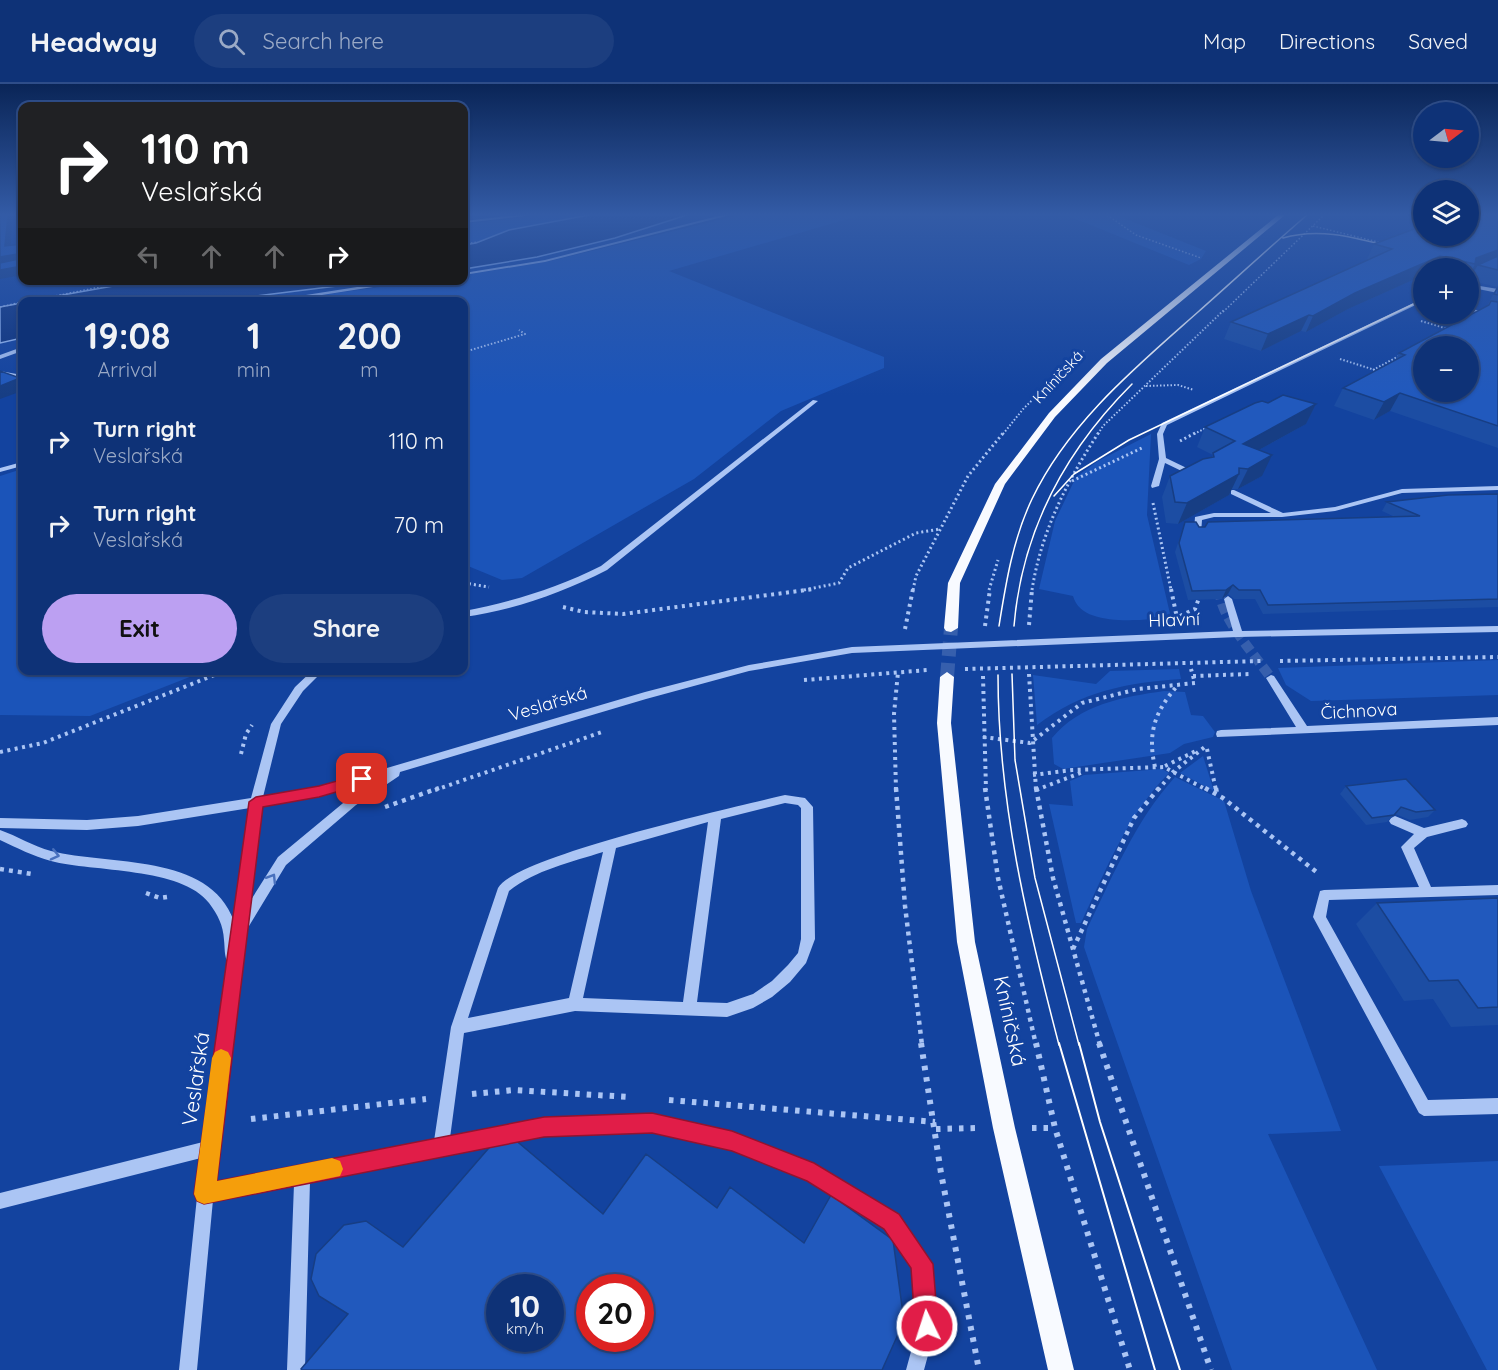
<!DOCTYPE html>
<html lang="en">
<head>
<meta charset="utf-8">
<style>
	:root { --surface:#0e3277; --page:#1c3e7f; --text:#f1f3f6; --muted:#9baac6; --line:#2e4d89; --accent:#bca0f2 }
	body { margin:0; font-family:Quicksand,sans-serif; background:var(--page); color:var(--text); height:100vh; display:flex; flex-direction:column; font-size:22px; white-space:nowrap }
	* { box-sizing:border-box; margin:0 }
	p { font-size:20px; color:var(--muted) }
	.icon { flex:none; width:33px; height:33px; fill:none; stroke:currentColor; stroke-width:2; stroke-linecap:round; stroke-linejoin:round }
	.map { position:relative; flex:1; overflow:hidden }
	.sheet { position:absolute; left:18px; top:213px; width:450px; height:378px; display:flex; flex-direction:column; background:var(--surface); border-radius:12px; box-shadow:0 2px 4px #0004,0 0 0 2px var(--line) }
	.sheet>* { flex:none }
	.hud { position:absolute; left:18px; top:18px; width:450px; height:183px; border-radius:12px; box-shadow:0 2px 4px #0004,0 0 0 2px var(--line); background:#202124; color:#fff; overflow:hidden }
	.needle { width:39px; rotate:74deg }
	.buttons { position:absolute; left:1413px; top:18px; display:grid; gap:12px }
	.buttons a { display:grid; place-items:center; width:66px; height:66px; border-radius:50%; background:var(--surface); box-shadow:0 2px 4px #0004,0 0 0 2px var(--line); font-size:30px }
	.speed { position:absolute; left:486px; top:1190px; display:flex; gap:12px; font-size:30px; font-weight:700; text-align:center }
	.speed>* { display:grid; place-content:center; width:78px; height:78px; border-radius:50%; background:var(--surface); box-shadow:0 2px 4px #0004,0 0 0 2px var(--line); line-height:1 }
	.speed small { font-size:15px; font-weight:400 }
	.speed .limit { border:9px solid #d22; background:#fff; color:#111 }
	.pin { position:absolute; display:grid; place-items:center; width:51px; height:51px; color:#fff; margin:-26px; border-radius:12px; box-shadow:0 3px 9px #0006 }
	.me { position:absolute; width:66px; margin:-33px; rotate:356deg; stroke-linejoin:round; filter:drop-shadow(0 0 4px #0008) }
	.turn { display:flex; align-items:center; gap:21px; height:126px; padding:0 24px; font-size:27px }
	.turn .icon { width:78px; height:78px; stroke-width:2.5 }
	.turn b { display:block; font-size:42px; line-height:51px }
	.lanes { display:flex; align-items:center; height:57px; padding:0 24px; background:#0003; justify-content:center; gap:30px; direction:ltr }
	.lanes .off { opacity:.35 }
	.eta { display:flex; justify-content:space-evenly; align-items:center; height:102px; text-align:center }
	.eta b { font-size:36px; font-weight:700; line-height:42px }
	.action { display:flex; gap:12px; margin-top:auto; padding:12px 24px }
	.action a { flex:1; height:69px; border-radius:36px; background:var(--accent); color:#111; font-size:24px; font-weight:700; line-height:69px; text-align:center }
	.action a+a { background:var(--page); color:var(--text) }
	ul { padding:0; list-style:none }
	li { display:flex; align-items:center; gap:18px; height:84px; padding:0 24px }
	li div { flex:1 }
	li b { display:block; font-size:22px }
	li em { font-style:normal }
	header { display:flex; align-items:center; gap:36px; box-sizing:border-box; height:84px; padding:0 30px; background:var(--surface); border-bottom:2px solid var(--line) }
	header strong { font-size:28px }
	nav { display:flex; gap:33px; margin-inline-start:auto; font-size:21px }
	.search { width:420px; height:54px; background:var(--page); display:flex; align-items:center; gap:15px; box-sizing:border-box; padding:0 21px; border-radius:33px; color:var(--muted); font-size:22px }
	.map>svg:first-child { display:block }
	.green { fill:#1b54b9 }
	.water { fill:#0c317b; stroke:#9dbff7; stroke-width:1.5 }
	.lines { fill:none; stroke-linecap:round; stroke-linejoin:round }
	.minor-tunnel-far1 { stroke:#365fad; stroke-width:8; stroke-dasharray:8 4; stroke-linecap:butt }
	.minor-tunnel { stroke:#365fad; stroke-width:10; stroke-dasharray:10 5; stroke-linecap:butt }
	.major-tunnel { stroke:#365fad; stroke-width:14; stroke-dasharray:14 7; stroke-linecap:butt }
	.path-far5 { stroke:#abc5f4; stroke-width:1.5; stroke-dasharray:1.5 2; stroke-linecap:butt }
	.path-far4 { stroke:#abc5f4; stroke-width:2; stroke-dasharray:1.5 2; stroke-linecap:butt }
	.path-far3 { stroke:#abc5f4; stroke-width:3; stroke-dasharray:2 3; stroke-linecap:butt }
	.path-far2 { stroke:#abc5f4; stroke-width:4; stroke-dasharray:3 4.5; stroke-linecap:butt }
	.path-far1 { stroke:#abc5f4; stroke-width:4.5; stroke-dasharray:4 5; stroke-linecap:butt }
	.path { stroke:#abc5f4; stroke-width:6; stroke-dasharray:4.5 7; stroke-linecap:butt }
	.minor { fill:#abc5f4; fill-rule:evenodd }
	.major { fill:#f8faff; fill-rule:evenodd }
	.tram-far1 { stroke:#fff; stroke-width:1.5 }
	.tram { stroke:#fff; stroke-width:2 }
	.wall { fill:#1c4da3 }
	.shaded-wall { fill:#173e84 }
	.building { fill:#2159bd; stroke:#173e84; stroke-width:1.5; fill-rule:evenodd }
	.oneway { stroke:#4870bd }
	.route { fill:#e11d48; stroke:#92132f; stroke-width:1.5 }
	.slow { fill:#f59e0b }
	.labels { text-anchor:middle; stroke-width:6; stroke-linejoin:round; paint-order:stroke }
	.far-street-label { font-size:15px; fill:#fff; stroke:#13439f }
	.street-label { font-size:18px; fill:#fff; stroke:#13439f }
	.near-street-label { font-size:21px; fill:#fff; stroke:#13439f }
</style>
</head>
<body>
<header>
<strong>Headway</strong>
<div class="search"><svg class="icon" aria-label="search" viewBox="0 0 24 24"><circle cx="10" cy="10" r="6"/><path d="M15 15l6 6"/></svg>Search here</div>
<nav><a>Map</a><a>Directions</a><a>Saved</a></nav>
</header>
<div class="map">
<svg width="1498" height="1286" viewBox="0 0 1498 1286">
	<rect width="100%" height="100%" fill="#13439f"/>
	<path class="green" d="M543,131H586L509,146L476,159H464V140Z
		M740,131H861L669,187L884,273V284L781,327L694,395L522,494L502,496L468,482L464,484V218H270L424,197L464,196V191L546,178Z
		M1066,131H1116L1206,167L1201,175L1189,181Z
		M1151,350L1147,431L1171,534C1144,535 1082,545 1073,512L1039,505L1055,437L1076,393L1098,377Z
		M22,385V586L205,587L90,632L0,631V392Z
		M1498,576V611L1311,617L1286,601L1278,584Z
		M1179,585L1181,595C1126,599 1082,607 1037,641L1033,591L1096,600L1110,587Z
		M1164,607L1185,608L1191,631L1203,632L1215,648L1213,653L1184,660L1170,669L1063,685L1054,680L1052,654C1080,620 1123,613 1164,607Z
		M1203,672L1214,707L1180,689Z
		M1162,685L1169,689C1127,731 1106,786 1081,839H1076L1049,720L1073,722L1070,697L1084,691Z
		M1175,693L1224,717L1251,807L1341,1047L1268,1050L1377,1286H1232L1096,898L1084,863L1087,845C1113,792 1135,737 1175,693Z
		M1498,1077V1286H1487L1379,1082Z"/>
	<path class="water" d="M589,131H687L615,154L537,173L464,185V161L476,159L509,146Z
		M147,196H377V197L216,217H29Z
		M22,219V254L0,259V223Z"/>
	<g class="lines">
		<path class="minor-tunnel-far1" d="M1220,506L1221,501"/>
		<path class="minor-tunnel" d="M1220,505C1217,530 1256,572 1271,594"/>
		<path class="major-tunnel" d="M947,593L951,544"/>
		<path class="path-far5" d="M1107,131L1136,151L1201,174
			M1313,142L1382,159
			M464,160L478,158
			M25,218L135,196
			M0,223L22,218
			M1223,228L1324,131"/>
		<path class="path-far4" d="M1421,237L1448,245
			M464,268L525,250L519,246
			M1340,275L1375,286
			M1373,286L1399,272
			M1146,302L1178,301L1194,306
			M1003,350L1024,324L1084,267
			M1098,350L1103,342L1224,226
			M1194,350L1208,343"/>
		<path class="path-far3" d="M1180,357L1197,348
			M1072,397L1144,363
			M1153,419L1171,506
			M464,499L489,503
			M804,506L839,499L848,484L916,449L940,445
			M913,506L916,492L968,392L1004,348
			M989,506L998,476
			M1032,506C1041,448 1067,397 1099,348"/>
		<path class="path-far2" d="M1171,505L1177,534
			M563,523L584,528L623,530L814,505
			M1180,532L1195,525L1199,514
			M1029,541L1032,505
			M985,542L990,505
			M905,545L913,505
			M1280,577L1498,573
			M965,585L1261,577
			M1029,590L1036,706
			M983,592L986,706
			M1193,592L1251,590
			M804,596L928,586
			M983,653L1030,659L1082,619L1138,605L1195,599L1191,585
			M1207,665L1216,706
			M0,668L43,659L227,586
			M241,670L246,650L252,641
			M1165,682L1198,666
			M1155,683C1147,649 1155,627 1178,601
			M1033,691L1072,686L1164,683L1207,706
			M435,706L605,647
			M896,706L894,630L898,588
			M1036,706L1083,688
			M1158,706L1173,688L1206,662"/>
		<path class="path-far1" d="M896,704L905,822L922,961
			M985,704L998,794L1036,961
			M1036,704L1053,794L1100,961
			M1205,704L1223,714L1319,790
			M1216,704L1217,710
			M1035,706L1040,704
			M385,723L439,704
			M0,785L32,790
			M146,809L160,814L167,813
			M1073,865L1134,734L1159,704"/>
		<path class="path" d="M921,959L941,1089L979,1286
			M1036,959L1055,1044L1130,1286
			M1099,959L1211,1286
			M472,1010L514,1006L629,1013
			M669,1016L935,1038
			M251,1035L426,1015
			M1032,1044H1055
			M936,1045L976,1044"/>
		<path class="minor" d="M517,131H533L464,139V137Z
			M722,131H730L545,178L464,191V189L545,176Z
			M1498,178V181L1468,194V191Z
			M402,196H418L277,218H261Z
			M1468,200L1498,205V209L1468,203Z
			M1424,214V217L1167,341L1163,350L1166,374L1199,390L1192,392L1165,379L1159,402L1152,404L1151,402L1159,375L1157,350L1162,339Z
			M1468,224L1498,231V235L1468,227Z
			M22,263V267L0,275V271Z
			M0,287L22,291V295L0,291Z
			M813,316L818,317L607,486C562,509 514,526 464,533V527C512,518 557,504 601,482Z
			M22,378V382L0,388V384Z
			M1498,402V406L1402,409L1335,427L1282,433H1214L1202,436L1201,450H1195L1194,448L1195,433L1214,429H1271L1231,410V406H1234L1283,429L1335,423L1402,405Z
			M1228,512L1232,515L1242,547L1498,542V548L1238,553L852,569L749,587L646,615L400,688L399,692L356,721L286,781L249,842L246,843L214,1100L434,1057L451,943L498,804C515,772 739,722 785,711L805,714L813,723L815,855L806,879L790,898L772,913L753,924L727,933L575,927L464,949L450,1054L544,1035L652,1031L732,1049L820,1084L898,1131L928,1174L931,1180L936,1242L924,1286H906L918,1242L914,1183L886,1143L809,1096L732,1065L652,1047L544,1051L310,1097L305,1286H287L294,1100L213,1116L197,1286H179L197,1113L196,1110L201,1074L0,1125V1109L203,1058L228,879C224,872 225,864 224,856C223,841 218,831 209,819C182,783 93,788 51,777C33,772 17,764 0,756V746C17,752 33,762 51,767C109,782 209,768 234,837L250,724L138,742L87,746L0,744V734L87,736L138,732L251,714L271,640L295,603L313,586H324L303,607L281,640L263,713L319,704L645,608L749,581L852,563L1233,547L1224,515ZM378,695L348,715L278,773L249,819L261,722L319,712ZM785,719L798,721L801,724V855L798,869L788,881L772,897L753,910L727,919L697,918L721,735ZM708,738L683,918L583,914L616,764ZM603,768L569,914L468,934L509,807C535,786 572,778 603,768Z
			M1271,591L1274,592L1307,642L1498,633V641L1217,653L1216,650L1217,647L1221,646L1296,643L1266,594Z
			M1395,732L1424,744L1462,735L1466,737L1468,740L1466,743L1427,753L1414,764L1431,803L1498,801V811L1329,816L1326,833L1428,1016L1498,1014V1030L1424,1032L1419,1029L1313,833L1320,807L1324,806L1419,803L1401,763L1414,750L1391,740L1389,737L1391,734Z"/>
		<path class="major" d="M1278,131H1285L1107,279L1055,333L1005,400L960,499L958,544L951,548L946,547L944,544L948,499L995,400L1049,329L1101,275Z
			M947,588L954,593L951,639L975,858L1015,1044L1074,1286H1048L993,1044L957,858L937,639L940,593Z"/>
		<path class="tram-far1" d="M1283,154C1320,143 1356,154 1392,163
			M1468,186L1474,192L1468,198
			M1054,412L1074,390L1129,356L1424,215
			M999,542C1006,498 1013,455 1032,415C1068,339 1137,282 1198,228C1234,196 1270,163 1307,131
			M1014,542C1022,446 1065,367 1132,300
			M1012,590L1015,676L1035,794L1079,961
			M998,591C998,717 1027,839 1059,961"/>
		<path class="tram" d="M1059,959L1155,1286
			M1079,959L1100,1038L1180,1286"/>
	</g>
	<path class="wall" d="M1409,131H1498V364L1390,327L1374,336L1334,322L1343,304L1395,276L1399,269L1487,222L1497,203L1469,196L1475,186L1471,188L1468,191V184H1424V191L1348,225L1306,248L1301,247L1261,267L1224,255L1231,238L1369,176L1367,175L1374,160L1412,145Z
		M1268,319L1316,320L1306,340L1259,366L1262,392L1238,405H1232L1229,411L1178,440L1166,439L1162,413L1170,392L1211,374L1213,371L1197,363L1205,343Z
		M1498,410V523L1263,530L1255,515H1234L1228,510L1222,515L1188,516L1175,468L1185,438L1199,443L1395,433L1382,427L1387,418Z
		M1346,702L1435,726L1428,733L1410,736L1395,730L1387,738L1366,741L1340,710Z
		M1498,814V941L1451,943L1433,915L1404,917L1356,840L1377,819Z"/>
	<path class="shaded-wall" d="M8,131H13L10,170L5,162Z
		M1498,166V177L1478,181L1475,186L1471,188L1475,180L1476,174Z
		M17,170L22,178L0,182V173Z
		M1440,172L1433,184H1424V191L1348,225L1306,248L1313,232L1355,209Z
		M22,182V191L0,195V186Z
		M1309,231L1301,247L1261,267L1268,250Z
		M20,294L22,299V307L0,315V302Z
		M1400,309L1390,327L1374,336L1384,318Z
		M1316,320L1306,340L1233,380L1243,360Z
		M1272,371L1262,392L1238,405L1248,385Z
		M1239,390L1229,411L1178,440L1187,419Z
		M1233,501L1228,510L1222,515L1226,506Z"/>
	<path class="building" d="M0,131H8L5,162L22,160V182L0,186V179L19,175L17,170L0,173Z
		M1419,131H1424V152H1468V131H1498V166L1476,174L1475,180L1440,172L1355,209L1313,232L1309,231L1268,250L1231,238L1392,165L1374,160L1422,142Z
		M1498,172V186L1478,181Z
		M1498,203V211L1494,210Z
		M1491,217L1498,218V342L1400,309L1384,318L1343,304L1405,271L1399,269L1489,221ZM1424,262H1468V308H1424Z
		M0,287L20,294L0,302Z
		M1283,311L1316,320L1243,360L1272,371L1248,385L1239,384V390L1187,419L1175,418L1170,392L1203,375L1214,373L1213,369L1235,357L1205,343L1255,319L1262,317L1268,319Z
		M1498,410V515L1268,521L1260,506H1239L1233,501L1226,506L1192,507L1179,459L1185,438H1196L1199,443H1205L1208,438L1420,432L1387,418L1448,411Z
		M1406,695L1435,726L1416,728L1401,723L1394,731L1372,734L1346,702Z
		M1498,814V923L1478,924L1458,896L1429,897L1377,819Z
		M507,1049L603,1130L646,1070L717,1124L730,1103L804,1159L831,1111L893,1156L904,1237L882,1286H302L301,1285L348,1230L319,1212L311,1195L316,1170L344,1141L366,1137L403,1163L501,1050ZM500,1203H550V1254H500ZM590,1203H640V1254H590Z"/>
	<defs><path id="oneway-chevron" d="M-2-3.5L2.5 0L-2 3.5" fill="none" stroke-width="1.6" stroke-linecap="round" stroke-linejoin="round" transform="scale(1.5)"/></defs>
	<g class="oneway">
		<use href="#oneway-chevron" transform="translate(55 771) rotate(13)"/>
		<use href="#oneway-chevron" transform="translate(272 794) rotate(-58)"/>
	</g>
	<linearGradient id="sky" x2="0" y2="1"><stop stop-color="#0a2557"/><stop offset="0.42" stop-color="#335ba6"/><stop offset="1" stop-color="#335ba6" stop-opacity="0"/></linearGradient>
	<rect width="1498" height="311" fill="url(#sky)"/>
	<path class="route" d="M362,690L369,695L367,699L319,713L263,723L217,1097L544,1033L652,1029L732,1047L814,1079L899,1130L933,1180L938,1242L935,1250L927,1254L918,1250L915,1242L911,1184L884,1145L807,1097L732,1067L652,1049L544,1053L204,1120L197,1117L194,1110L249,718L256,713L319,702Z"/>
	<path class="slow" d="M221,965L228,968L231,974L217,1097L332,1074L340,1077L343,1085L340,1092L204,1120L197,1117L194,1110L212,974L215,968Z"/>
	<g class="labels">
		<g class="far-street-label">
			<text transform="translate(1058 293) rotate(-47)" y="5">Kníničská</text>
		</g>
		<g class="street-label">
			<text transform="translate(1174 536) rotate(-2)" y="6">Hlavní</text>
			<text transform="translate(548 620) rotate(-17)" y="6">Veslařská</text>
			<text transform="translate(1359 627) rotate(-3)" y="6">Čichnova</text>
		</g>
		<g class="near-street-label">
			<text transform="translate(1010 937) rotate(78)" y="7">Kníničská</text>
			<text transform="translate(196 995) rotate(-82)" y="7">Veslařská</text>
		</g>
	</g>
</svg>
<div class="buttons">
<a><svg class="needle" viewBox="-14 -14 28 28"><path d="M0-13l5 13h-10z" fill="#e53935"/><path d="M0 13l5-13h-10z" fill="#9baac6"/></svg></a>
<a><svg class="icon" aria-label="layers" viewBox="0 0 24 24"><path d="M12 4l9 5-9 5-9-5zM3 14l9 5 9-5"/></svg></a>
<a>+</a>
<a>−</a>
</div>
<div class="speed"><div>10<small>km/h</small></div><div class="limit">20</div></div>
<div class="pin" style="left:362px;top:695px;background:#d93025"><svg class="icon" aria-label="arrive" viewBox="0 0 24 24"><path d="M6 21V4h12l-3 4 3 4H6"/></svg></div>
<svg class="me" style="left:927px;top:1242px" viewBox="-20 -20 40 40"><circle r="17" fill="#e11d48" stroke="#fff" stroke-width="3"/><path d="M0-11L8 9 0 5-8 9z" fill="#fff"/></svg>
<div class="hud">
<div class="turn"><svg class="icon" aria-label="right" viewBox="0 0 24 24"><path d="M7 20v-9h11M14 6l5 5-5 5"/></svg><div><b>110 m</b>Veslařská</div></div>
<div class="lanes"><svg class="icon off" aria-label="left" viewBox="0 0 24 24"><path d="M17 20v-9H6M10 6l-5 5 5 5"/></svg><svg class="icon off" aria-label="ahead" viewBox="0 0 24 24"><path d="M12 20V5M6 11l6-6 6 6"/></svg><svg class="icon off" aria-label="ahead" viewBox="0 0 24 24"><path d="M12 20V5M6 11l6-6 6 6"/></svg><svg class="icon" aria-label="right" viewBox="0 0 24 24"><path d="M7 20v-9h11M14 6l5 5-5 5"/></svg></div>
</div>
<section class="sheet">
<div class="eta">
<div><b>19:08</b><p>Arrival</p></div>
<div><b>1</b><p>min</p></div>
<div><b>200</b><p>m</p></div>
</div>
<ul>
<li><svg class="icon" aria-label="right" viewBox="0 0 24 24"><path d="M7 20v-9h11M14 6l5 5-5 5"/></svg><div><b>Turn right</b><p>Veslařská</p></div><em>110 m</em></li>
<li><svg class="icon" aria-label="right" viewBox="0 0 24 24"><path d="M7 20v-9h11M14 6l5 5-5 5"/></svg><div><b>Turn right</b><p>Veslařská</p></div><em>70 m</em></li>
</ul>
<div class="action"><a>Exit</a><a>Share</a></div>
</section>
</div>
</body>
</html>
